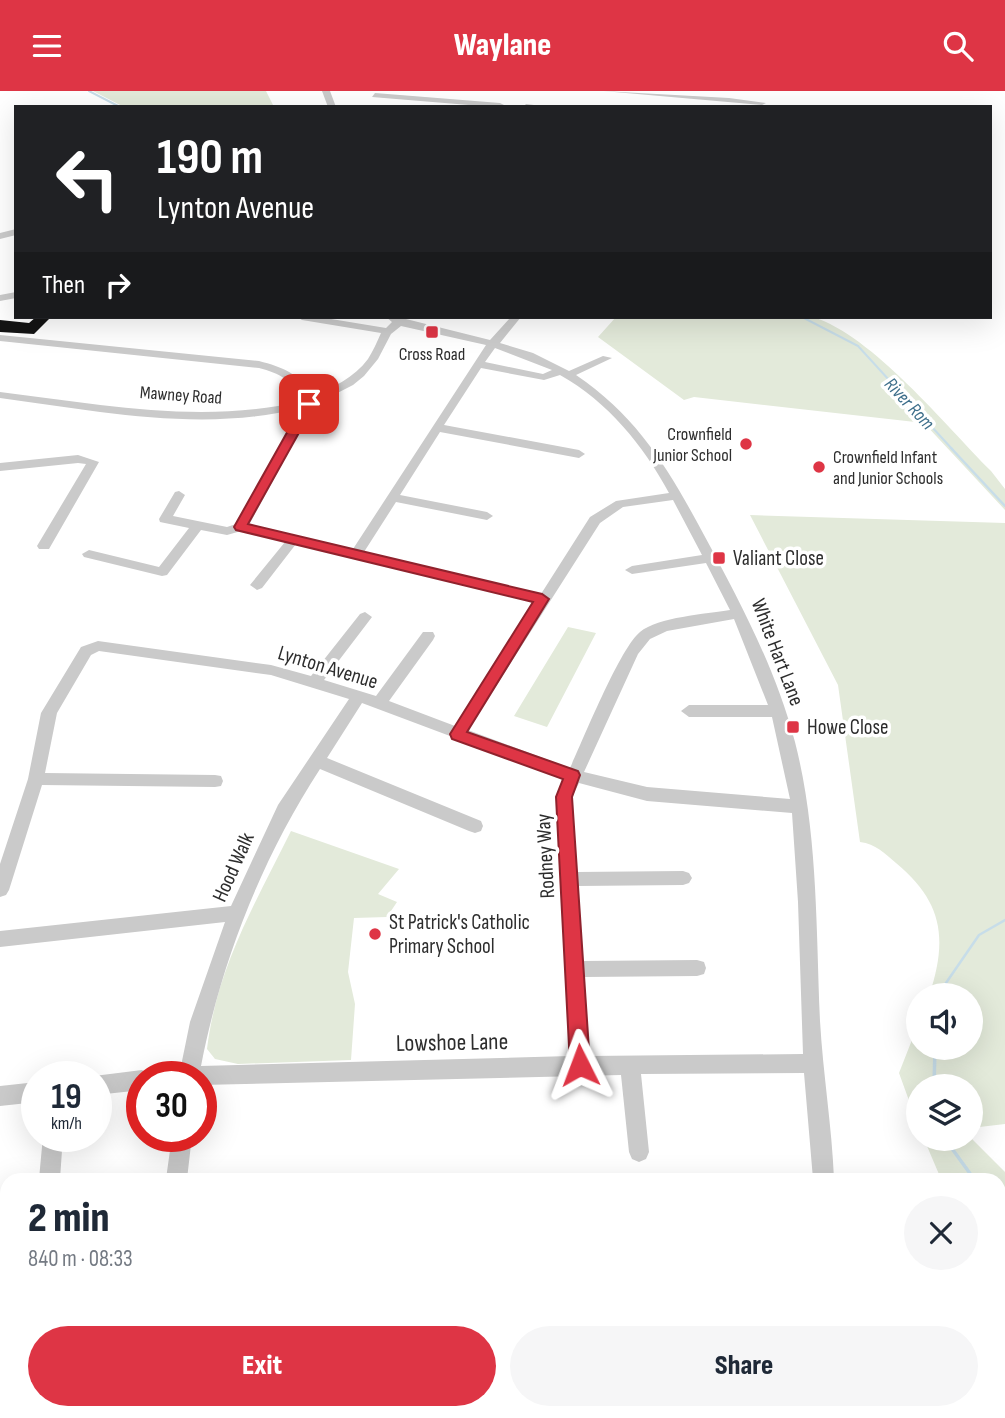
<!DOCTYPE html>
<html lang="en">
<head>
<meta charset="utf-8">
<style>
	:root { --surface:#fff; --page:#f6f6f7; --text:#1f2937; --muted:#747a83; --accent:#de3545 }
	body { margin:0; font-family:"Sofia Sans Condensed",sans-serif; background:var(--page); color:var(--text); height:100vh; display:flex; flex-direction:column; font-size:26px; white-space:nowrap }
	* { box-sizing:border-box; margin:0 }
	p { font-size:23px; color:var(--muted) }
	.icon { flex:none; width:38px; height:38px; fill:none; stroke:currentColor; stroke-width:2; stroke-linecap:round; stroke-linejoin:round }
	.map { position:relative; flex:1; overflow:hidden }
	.details { position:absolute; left:0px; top:1082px; width:1006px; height:247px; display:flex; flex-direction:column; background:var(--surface); border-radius:21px 21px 0 0; box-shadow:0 7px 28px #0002 }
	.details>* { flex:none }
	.hud { position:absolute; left:14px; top:14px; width:978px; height:214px; border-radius:0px; box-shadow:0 7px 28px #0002; background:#202124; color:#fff; overflow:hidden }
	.buttons { position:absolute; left:906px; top:892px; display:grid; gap:14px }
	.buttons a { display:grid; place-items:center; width:77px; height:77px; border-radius:50%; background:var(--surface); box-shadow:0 7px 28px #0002; font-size:35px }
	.speed { position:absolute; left:21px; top:970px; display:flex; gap:14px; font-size:35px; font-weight:700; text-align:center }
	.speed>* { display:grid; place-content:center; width:91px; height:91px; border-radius:50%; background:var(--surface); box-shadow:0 7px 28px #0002; line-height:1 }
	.speed small { font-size:18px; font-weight:400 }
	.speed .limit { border:10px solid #d22; background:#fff; color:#111 }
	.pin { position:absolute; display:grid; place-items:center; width:60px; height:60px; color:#fff; margin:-30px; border-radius:14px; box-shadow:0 4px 10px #0006 }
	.me { position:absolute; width:77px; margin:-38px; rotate:357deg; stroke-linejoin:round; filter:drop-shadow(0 0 5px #0008) }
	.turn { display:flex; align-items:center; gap:24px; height:147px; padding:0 28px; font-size:32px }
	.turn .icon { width:91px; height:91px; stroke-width:2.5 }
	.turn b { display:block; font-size:49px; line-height:60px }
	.then { display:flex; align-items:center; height:66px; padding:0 28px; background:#0003; gap:14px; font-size:26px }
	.round { display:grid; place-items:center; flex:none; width:74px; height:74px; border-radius:37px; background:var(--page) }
	.summary { display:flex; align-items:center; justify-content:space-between; height:119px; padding:0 28px }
	h1 { font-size:42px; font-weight:800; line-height:52px }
	.action { display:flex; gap:14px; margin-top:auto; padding:14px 28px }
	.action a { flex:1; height:80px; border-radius:42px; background:var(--accent); color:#fff; font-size:28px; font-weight:800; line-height:80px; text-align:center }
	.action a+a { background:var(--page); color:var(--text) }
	header { display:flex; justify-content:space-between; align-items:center; height:91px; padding:0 28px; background:var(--accent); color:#fff; font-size:32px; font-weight:800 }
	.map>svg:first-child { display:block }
	.green { fill:#e3eada }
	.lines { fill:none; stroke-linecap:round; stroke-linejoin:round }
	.stream-far2 { stroke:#c7dde9; stroke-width:2 }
	.stream-far1 { stroke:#c7dde9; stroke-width:2.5 }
	.stream { stroke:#c7dde9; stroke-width:3.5 }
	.building { fill:#141414 }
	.minor { fill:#cacaca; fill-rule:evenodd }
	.major { fill:#a5a5a5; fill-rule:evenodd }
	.route { fill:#de3545; stroke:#90222d; stroke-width:2 }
	.poi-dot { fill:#de3545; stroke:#fff; stroke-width:2.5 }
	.labels { text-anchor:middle; stroke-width:7; stroke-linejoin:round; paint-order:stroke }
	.far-poi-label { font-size:18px; fill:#2d2d2d; stroke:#fff }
	.far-street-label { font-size:18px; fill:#2d2d2d; stroke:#fff }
	.far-water-label { font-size:19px; font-style:italic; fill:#3e6f8b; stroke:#fff }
	.poi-label { font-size:21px; fill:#2d2d2d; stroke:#fff; text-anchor:start }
	.street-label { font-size:21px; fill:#2d2d2d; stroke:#fff }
	.near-street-label { font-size:24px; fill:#2d2d2d; stroke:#fff }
</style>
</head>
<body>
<header><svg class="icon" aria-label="menu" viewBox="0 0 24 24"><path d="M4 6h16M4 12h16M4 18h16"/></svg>Waylane<svg class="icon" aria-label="search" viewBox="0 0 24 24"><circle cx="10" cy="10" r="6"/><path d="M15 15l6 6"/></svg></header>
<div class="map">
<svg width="1005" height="1327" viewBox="0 0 1005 1327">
	<rect width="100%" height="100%" fill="#fff"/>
	<path class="green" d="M93,0H266L274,16H124Z
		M616,226H813C873,245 945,334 991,380L1005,398V419L924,332L694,306L684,309L598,246Z
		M750,424L1005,432V1033L971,1037V996H919V1037L899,982L919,931V957H971V905H929C948,848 943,811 896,772C884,762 876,753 860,751L838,594Z
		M568,536L596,542L547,636L514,625Z
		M291,740L399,778L378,803L397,811L387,826L354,827L348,881L355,913L351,969L238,973L215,968L207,958C217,876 255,813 291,740Z
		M971,1047L1005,1081V1188L999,1179V1088H941L924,1048Z"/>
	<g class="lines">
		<path class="stream-far2" d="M89,0L120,16
			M802,226L858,255L953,359"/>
		<path class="stream-far1" d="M951,357L1005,415
			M937,905L979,844L1005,829"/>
		<path class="stream" d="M934,996L935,957
			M945,1048L974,1088
			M999,1114L1005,1120"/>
	</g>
	<path class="building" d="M36,226H51L34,243L0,241V229L29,232Z"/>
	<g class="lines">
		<path class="minor" d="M322,0H330L336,16H328Z
			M603,0L729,7L766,12L762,14Z
			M375,2L500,12L504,14L493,16L372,6Z
			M526,13L534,14L535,16H523Z
			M16,138V144L0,148V142Z
			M16,201V207L0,210V204Z
			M297,226H319L386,237L392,231L386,226H398L490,249L511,226H521L500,252L533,262L569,280L603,265L612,267L576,284C639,327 669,379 704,444C740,511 775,576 795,651C818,741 816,836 820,930C823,983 832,1036 834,1088H813L804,982L641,983L649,1061L646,1068L639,1071L632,1068L629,1061L621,984L201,994V985H167L170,978L181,975L190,931L225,831L0,856V840L231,815L278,714L349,608L271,584L99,560L91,564L57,622L45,682L215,684L221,685L223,690L221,695L215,696L42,694L9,799L6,804L0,806V773L28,688L41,622L81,556L98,550L271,574L311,585L360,523L365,521L372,526L324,589L376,605L423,541H433L435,545L433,549L389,610L455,635L535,511L296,453L262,497L257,499L250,494L285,451L241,440L227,444L201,439L167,484L162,485L84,466L82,463L89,459L159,476L189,437L160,431L159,428L175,401L179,400L185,404L173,425L227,436L236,433L301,317C203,342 98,320 0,307V301C99,313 203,334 302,310C294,290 279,282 259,277L0,250V244L259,270C282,276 302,283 312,307C333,296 354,287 368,268C373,260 377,251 381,242L302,229ZM401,235L486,254L353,458L249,434L314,314L353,294L364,285L378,268L391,243ZM495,257L552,279L543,283L485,271ZM481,277L544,289L560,284C608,311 643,354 669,402L616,410L590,426L541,503L364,461L396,411L487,429L493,425L487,421L400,404L440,341L579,367L585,363L579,359L444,334ZM673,409L702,464L632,475L625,479L632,483L706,472L730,519C706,523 658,526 640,541C620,557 583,649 570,677L468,639L600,432L623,416ZM734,528L768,614H689L681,620L689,626H772L790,708L647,696L584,681L638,563L650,548L667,540ZM362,612L565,688L556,706L570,965L201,975C221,871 262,767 320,678L469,740L475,742L481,740L483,735L481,730L327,667ZM579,692L647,710L792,722L798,811L803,963L589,965L584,886L697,885L704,883L706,877L704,871L697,869L583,870L578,795L683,794L689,792L692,787L689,782L683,780L577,781L572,706Z
			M78,364L99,371L49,458H39L37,455L86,373L78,372L0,380V372Z
			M142,979L150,985H142V999L96,1004V985H94Z
			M37,991V1011L0,1015V995Z
			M43,1045H63L60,1088H39Z
			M172,1045H192L187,1088H166Z
			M7,1187V1214L0,1217V1190Z
			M137,1321H161L160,1327H136Z
			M608,1321H632L633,1327H609Z"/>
		<path class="major" d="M1005,1240V1268L999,1269V1241Z
			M367,1321H425L422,1327H364Z"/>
	</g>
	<path class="route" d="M309,309L315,313L248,433L542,503L549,508L467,641L578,680L580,684L572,706L590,974L587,981L580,984L573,981L570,974L556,706L563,688L452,648L450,643L533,511L236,439L234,436L303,313Z"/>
	<g class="poi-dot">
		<rect x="425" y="234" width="14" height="14" rx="3.5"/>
		<circle cx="746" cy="353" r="7"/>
		<circle cx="819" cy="376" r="7"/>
		<rect x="712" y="460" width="14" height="14" rx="3.5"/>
		<rect x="786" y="629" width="14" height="14" rx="3.5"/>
		<circle cx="375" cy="843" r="7"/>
	</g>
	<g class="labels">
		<g class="far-poi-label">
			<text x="432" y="269">Cross Road</text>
			<text x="732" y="349" text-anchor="end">Crownfield<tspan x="732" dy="21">Junior School</tspan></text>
			<text x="833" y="372" text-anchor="start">Crownfield Infant<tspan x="833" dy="21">and Junior Schools</tspan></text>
		</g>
		<g class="far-street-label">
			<text transform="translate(181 304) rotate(4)" y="6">Mawney Road</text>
		</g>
		<g class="far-water-label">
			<text transform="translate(910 312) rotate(47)" y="7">River Rom</text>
		</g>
		<g class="poi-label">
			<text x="733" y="474">Valiant Close</text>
			<text x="807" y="643">Howe Close</text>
			<text x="389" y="838">St Patrick's Catholic<tspan x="389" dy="24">Primary School</tspan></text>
		</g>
		<g class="street-label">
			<text transform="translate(778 561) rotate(69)" y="7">White Hart Lane</text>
			<text transform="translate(328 576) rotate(17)" y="7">Lynton Avenue</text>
			<text transform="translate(545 765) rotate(-93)" y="7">Rodney Way</text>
			<text transform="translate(233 776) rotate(-66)" y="7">Hood Walk</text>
		</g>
		<g class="near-street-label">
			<text transform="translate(452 951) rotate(-1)" y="8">Lowshoe Lane</text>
		</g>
	</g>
</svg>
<div class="buttons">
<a><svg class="icon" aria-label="sound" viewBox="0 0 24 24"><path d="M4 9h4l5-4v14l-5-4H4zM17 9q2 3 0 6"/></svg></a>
<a><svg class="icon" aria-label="layers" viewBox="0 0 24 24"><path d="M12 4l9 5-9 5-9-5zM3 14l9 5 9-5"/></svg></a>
</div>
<div class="speed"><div>19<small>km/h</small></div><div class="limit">30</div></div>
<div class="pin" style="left:309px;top:313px;background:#d93025"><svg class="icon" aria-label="arrive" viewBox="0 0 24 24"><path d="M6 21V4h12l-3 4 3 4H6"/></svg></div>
<svg class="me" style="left:580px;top:974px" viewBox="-20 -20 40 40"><path d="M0-17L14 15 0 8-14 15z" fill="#de3545" stroke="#fff" stroke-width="4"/></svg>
<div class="hud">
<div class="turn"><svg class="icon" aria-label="left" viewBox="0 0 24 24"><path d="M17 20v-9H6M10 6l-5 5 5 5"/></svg><div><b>190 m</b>Lynton Avenue</div></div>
<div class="then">Then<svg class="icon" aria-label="right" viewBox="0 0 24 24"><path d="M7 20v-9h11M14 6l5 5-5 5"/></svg></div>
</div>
<section class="details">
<div class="summary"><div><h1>2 min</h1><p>840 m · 08:33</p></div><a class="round"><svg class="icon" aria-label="close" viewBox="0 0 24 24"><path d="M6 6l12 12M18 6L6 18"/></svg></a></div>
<div class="action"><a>Exit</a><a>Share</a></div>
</section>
</div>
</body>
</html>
